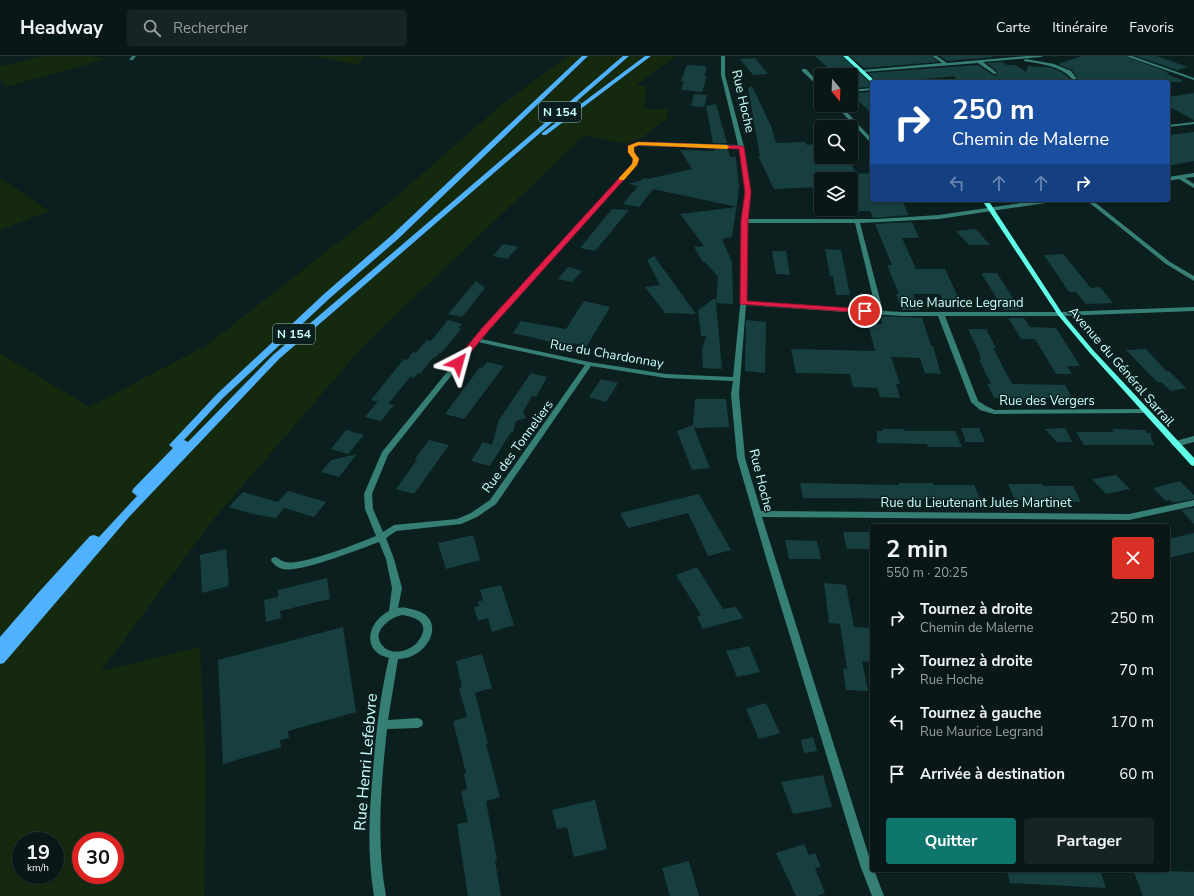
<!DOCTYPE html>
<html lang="fr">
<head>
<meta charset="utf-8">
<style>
	:root { --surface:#091717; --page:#172424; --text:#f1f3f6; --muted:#999fa1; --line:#293636; --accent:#0f766e }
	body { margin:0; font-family:"Nunito Sans",sans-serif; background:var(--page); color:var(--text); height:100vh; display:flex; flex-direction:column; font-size:15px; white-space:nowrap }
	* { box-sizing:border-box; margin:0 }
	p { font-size:13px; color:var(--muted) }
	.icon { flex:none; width:22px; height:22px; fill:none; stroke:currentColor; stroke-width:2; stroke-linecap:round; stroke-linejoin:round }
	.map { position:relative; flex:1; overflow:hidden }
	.details { position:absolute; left:870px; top:468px; width:300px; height:348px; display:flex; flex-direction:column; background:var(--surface); border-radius:4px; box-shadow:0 1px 3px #0004,0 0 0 1px var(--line) }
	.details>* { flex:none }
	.hud { position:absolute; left:870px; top:24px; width:300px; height:122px; border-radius:4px; box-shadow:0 1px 3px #0004,0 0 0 1px var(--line); background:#1a4fa0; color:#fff; overflow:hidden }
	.needle { width:26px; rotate:161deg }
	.buttons { position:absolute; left:814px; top:12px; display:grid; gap:8px }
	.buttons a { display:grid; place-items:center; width:44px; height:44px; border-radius:4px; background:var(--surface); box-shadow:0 1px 3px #0004,0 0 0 1px var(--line); font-size:20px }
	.speed { position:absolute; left:12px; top:776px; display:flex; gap:8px; font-size:20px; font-weight:700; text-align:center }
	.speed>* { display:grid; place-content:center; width:52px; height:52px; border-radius:50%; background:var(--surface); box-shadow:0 1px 3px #0004,0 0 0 1px var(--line); line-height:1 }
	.speed small { font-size:10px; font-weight:400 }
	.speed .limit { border:6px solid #d22; background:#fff; color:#111 }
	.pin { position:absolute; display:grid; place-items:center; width:34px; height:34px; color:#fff; margin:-17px; border:2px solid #fff; border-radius:50%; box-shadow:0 1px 4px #0007 }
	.me { position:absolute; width:44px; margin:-22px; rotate:39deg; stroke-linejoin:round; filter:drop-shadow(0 0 3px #0008) }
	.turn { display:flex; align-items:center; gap:14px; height:84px; padding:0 16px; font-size:18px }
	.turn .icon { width:52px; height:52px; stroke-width:2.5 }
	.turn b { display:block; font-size:28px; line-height:34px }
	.lanes { display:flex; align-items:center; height:38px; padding:0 16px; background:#0003; justify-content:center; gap:20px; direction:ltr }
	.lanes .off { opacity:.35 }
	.round { display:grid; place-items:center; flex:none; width:42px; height:42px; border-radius:4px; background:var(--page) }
	.overview { display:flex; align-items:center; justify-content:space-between; height:68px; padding:0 16px }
	h1 { font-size:24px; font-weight:700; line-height:30px }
	.button { display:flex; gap:8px; margin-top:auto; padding:8px 16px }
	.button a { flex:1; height:46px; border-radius:4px; background:var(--accent); color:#fff; font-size:16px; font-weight:700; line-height:46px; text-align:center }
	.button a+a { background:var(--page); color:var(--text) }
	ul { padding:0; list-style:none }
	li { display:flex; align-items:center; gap:12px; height:52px; padding:0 16px }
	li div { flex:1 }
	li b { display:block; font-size:15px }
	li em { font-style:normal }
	header { display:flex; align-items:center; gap:24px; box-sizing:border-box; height:56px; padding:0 20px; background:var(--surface); border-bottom:1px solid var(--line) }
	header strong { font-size:19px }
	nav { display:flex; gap:22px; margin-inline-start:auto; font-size:14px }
	.search { width:280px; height:36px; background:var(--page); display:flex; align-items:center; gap:10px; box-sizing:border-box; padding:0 14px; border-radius:4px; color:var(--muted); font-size:15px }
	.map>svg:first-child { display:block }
	.green { fill:#14290e; fill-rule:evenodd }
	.building { fill:#173f40 }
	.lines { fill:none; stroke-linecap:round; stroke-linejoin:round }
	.lane { fill:#357f75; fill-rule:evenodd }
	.street { fill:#357f75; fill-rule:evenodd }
	.secondary { fill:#60ffe7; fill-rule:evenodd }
	.primary { fill:#50b1ff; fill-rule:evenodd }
	.route { fill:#e11d48; stroke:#92132f }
	.slow { fill:#f59e0b }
	.labels { text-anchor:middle; stroke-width:3; stroke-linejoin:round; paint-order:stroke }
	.shield { fill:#0c1f1f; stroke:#90bcba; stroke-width:1 }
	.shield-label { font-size:12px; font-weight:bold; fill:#c9fffc }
	.street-label { font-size:13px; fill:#c9fffc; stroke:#0c1f1f }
	.near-street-label { font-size:16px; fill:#c9fffc; stroke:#0c1f1f }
</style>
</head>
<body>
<header>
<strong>Headway</strong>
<div class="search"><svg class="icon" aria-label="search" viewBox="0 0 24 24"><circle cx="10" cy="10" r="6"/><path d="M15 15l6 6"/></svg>Rechercher</div>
<nav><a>Carte</a><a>Itinéraire</a><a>Favoris</a></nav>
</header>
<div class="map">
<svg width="1194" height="840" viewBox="0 0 1194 840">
	<rect width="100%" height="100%" fill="#0c1f1f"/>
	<path class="green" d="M43,0H91L106,3L6,31L0,23V10H2Z
		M312,0H364L358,9Z
		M568,0H676L636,29L646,31L644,53H667L668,61L642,82L626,88L585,79L365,288L212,465L101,615L200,591L206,716L204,840H0V297L89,351L207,289L391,145L500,50ZM21,785H55V819H21ZM81,785H115V819H81Z
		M0,122L49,155L0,174Z"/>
	<path class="building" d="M815,0H842L872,28V31L851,32V19H836Z
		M850,0H931L938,6L864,12Z
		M940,0H992L994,1L947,5Z
		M1082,0H1125L1170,17L1166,18L1182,24V26H1080L1072,14L1058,8Z
		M1136,0H1156L1188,11L1177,14Z
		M755,2L768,18L753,19L740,3Z
		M1002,6L1007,9H1015L1026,16L1028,10L1052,12L1063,17L1073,26H956L955,20L895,26H877L869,17L978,9L993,19L996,20L997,15L987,7Z
		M687,9L705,10V12H707L704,20H707L702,36L681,34L684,25H681Z
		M752,30L771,70L776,87L805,86L807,89L821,87V101H847L857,118L872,117V144L902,145L909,159L873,162L870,155H856L851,144V123H821V131L774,133L758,100H760L748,32Z
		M872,36V58L859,45L851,46V37Z
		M1194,37V64L1168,50V41Z
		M694,38L707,39L704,51L691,50Z
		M716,48L727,87H713L706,50Z
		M1194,76V105L1168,110V79Z
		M714,93H728L730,101H736L737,113L739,130L738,141L732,181L722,183L732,206L733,248L716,247L718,221L705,206H703L694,191L704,190L680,158L737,151L653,133L639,151L623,148L638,130L628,128L642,124L644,122L648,123L692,113L680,94L715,95Z
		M612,153L629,154L595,195L580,192Z
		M912,166L919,182H902L916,213H945L960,245H943L940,238H913L920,254H902L896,238H899L887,209H892L875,168Z
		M976,173L990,189H969L956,175Z
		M503,188L518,191L507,203L493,200Z
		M825,193L841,194L850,239H836L833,220H830Z
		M772,195H786L790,219L776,218Z
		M1063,198L1091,232L1100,231L1113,247L1086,248L1076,236H1069L1044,199Z
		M654,200L696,258L665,257L645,231L660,229L647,204Z
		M568,211L582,215L572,226L558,223Z
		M981,217H997L1020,254H1004Z
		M476,225L485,232L462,261L448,258Z
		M715,242L716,248L722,313L703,312L702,294L706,280H701L698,254Z
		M584,245L610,251L587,290L573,287V289L565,287L564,289L513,277L521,265L566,273Z
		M880,260L922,262L931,290H933L941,318L925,317L920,302L891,301L900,328H896L900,342L880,341L877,332L853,331L850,318L796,317L791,293L875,295L868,268H882Z
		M1008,262H1024L1030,271L1056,272L1080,310H1067L1072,318H1056L1035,283H1021Z
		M448,264L462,268L459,272L461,273L441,297H439L436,301H434L420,318L418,317L414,322L410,321L388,348L371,344L404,303L407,304L413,296L416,297L427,284L431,285Z
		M746,264L766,266L765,317L745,315Z
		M968,273H986L996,292H993L1012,328L1065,329L1072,342H994L987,328H991L979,304H981L980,299Z
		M1146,293L1166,315H1169L1186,332L1171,335L1161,326H1157L1126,294Z
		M487,306L504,310L464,363L445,358L480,311L482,312Z
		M531,317L547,321L536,341L532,340L523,356L526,362L516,365L513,377L511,376L490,410L471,405L483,386L492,389L499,364Z
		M601,323L618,327L606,346L589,341Z
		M695,343H726L729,371L694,372L710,412L692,414L677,375L693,369Z
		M378,345L394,349L381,365L365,361Z
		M961,372H979L985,386H966Z
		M1065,372L1072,386H1057L1045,373Z
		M882,373H904L905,375H955L962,391H928L927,388L877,387V375H883Z
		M1112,373L1145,374L1147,377H1151V383L1155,389H1084L1076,376H1114Z
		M346,374L364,379L348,398L331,393Z
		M429,384L449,389L414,438L396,433L417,404L415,403Z
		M357,398L339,421L321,416L331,404Z
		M1116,419L1130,433L1106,438L1092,423Z
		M1180,425L1194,439V443L1173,447L1170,444L1166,445L1153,432Z
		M800,427L899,429L898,427H933L934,429H974L980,443L803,442Z
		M1008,428H1042L1043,430H1073L1081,446L1015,444Z
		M288,435L326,446L314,461L284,452L276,462L253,458L229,451L243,436L278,446Z
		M699,438L731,494L708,500L688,457L628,472L620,457Z
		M1194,452V468L1181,454Z
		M843,476H872V493H847Z
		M1194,477V496L1168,502V483Z
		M473,479L480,504L446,513L438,487Z
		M785,484L817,485L821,503H789Z
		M226,493L229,530L202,537L200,499Z
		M697,511L723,553L736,551L743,562L703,573L697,561L701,559L676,519Z
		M327,522L330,543L280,555L281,562L266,566L264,544L278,541V534Z
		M824,527L846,529L854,571L872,572V606L862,605L868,635L846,634L843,612L847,613L840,568L829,567Z
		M501,529L514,569L492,576L488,562L478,565L474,551L479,550L478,546L483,544L480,534Z
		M343,571L356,656L288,675L289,682L280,684L281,691L223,708L218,604Z
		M749,590L760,616L737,621L726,595Z
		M482,598L492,632L475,637L488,688H486L500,741L486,745L497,804L495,805L501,840H468L457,768L468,766L461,736L467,733L464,718L466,717L453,665L467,661L459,632L462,631L456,605Z
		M766,647L780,677L759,683L746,653Z
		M813,681L817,695L804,697L801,684Z
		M823,719L832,751L793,758L781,726Z
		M595,744L607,793L574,801L567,771L557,773L552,754Z
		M804,788L809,799L815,797L821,811L815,812L825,837L817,840H796L776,797Z
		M689,805L699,840H670L662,812Z
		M1007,814H1100L1106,832L1010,827Z
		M1133,814H1168L1169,815L1194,816V840H1143Z"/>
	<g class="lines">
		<path class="lane" d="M1194,380V386L1175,391L1171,388L1172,386Z"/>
		<path class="street" d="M132,0H136L133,4H129Z
			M721,0H725V19L744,91L751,136L747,163H877L939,159L1041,144H1055L1052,146L939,163L860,167L883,255L902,256H1060L1194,251V255L1060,260H945L978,345L986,350L995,354L1145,353L1149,355L1145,357L994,358L980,354L971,346L938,260H902L746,249L739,338L745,402L761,455L1129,458L1194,444V450L1129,464L762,461L872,810V814H874L884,840H872L860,809L767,505L737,402L731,338L733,325L666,322L591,310L496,448L477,461L461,468L396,475L386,482L394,503L402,532L398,552C403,551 407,552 411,553C450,560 429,603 398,603L388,664L418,662L422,664L423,667L422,670L418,672L387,673C381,729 376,785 386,840H374C367,798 369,757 373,715C376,677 380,640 389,602C361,596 367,566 389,555L392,532L386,503L379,486C360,493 300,517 283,513C278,512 273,508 271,504L272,502L275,501C279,502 282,506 286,506C301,510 359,487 376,480L365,453L364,438L382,396L474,283L632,108L633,103L628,96L629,89L638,86H650L738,89L721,19ZM638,90L739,92L745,136L741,165V241L733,321L666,318L589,306L481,283L637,109L639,103L634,96V91ZM747,167H855L876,254L747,245ZM478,286L585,309L490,444L471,457L457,463L394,469L383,476L373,453L372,438L388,399ZM402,559C416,561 431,567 419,584C412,595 391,601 382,589C371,576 390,561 402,559Z
			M932,0H937L947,7L1026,0H1043L1041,1L983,6L996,16V18H994L978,7L863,16L861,15L863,14L942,7Z
			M1126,0H1132L1194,22V24Z
			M1026,3L1054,8L1071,15L1079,26H1075C1061,9 1045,9 1024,5V4Z
			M802,13H806L821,29V33L802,15Z
			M872,32V34L851,36V34Z
			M835,49H840L872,83V88Z
			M1194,66V68L1168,71V69Z
			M1194,117V121L1185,122L1194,128V132L1179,123L1168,125V121Z
			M1086,144H1092L1170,206L1194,220V225L1166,208Z"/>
		<path class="secondary" d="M843,0H848L876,26L872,27Z
			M982,144H988L1062,257L1093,294L1194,402V410L1191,409L1089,296L1058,259Z"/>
		<path class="primary" d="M582,0H588L398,183L330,242L223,342L184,384L188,386L273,299L623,0H629L279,303L129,461L4,607L0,608V581L38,537L90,480L94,479L99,481L137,440L132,436L133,433L173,392L169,389L171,387L217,338L324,238L392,179Z
			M645,0H651L546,79H542V77Z"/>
	</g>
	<path class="route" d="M638,86L741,90L744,91L751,136L748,165L747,245L865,253L867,254V257L740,248L741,165L745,136L739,93L639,89L634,91V96L639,103L637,109L489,274L461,308H455V305L483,271L632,108L633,103L628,96V90Z"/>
	<path class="slow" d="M638,86L727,89L729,91L727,93L639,89L634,91V96L639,103L637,109L624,124H619V122L632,108L633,103L628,96V90Z"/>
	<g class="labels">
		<g class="shield">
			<rect x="539" y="46" width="42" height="20" rx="3"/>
			<rect x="273" y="268" width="42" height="20" rx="3"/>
		</g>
		<g class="shield-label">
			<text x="560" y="60">N 154</text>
			<text x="294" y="282">N 154</text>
		</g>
		<g class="street-label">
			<text transform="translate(744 45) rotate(77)" y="5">Rue Hoche</text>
			<text x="962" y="251">Rue Maurice Legrand</text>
			<text transform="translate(607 297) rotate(10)" y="5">Rue du Chardonnay</text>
			<text transform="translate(1122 310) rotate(49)" y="5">Avenue du Général Sarrail</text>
			<text x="1047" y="349">Rue des Vergers</text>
			<text transform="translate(517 390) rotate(-54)" y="5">Rue des Tonneliers</text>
			<text transform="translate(762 424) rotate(76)" y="5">Rue Hoche</text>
			<text x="976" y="451">Rue du Lieutenant Jules Martinet</text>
		</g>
		<g class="near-street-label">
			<text transform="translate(365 706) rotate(-85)" y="6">Rue Henri Lefebvre</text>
		</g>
	</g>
</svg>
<div class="buttons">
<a><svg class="needle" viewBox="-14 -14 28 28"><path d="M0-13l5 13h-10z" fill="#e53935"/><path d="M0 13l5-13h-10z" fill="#999fa1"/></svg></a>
<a><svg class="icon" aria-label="search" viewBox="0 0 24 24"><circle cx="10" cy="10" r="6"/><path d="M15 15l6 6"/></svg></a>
<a><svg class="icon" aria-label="layers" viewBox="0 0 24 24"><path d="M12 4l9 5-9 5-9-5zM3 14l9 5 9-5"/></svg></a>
</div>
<div class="speed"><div>19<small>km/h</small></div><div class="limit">30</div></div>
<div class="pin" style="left:865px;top:255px;background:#d93025"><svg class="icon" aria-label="arrive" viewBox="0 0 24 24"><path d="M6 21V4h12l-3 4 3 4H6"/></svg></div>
<svg class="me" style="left:458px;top:307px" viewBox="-20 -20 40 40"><path d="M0-17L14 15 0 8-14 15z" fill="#e11d48" stroke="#fff" stroke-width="4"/></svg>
<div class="hud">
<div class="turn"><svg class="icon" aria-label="right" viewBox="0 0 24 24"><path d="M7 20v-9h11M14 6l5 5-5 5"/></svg><div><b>250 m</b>Chemin de Malerne</div></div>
<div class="lanes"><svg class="icon off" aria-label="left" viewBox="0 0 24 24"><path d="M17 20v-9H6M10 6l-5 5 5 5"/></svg><svg class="icon off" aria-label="ahead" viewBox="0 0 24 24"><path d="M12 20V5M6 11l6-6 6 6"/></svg><svg class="icon off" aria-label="ahead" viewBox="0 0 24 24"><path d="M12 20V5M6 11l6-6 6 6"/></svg><svg class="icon" aria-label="right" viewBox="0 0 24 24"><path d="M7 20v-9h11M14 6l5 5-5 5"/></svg></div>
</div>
<section class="details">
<div class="overview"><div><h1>2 min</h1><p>550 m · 20:25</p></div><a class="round" style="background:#d93025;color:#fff"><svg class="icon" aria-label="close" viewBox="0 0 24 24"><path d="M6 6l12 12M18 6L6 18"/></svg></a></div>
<ul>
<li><svg class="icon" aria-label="right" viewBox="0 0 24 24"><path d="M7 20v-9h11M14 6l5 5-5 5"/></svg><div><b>Tournez à droite</b><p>Chemin de Malerne</p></div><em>250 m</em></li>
<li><svg class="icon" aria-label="right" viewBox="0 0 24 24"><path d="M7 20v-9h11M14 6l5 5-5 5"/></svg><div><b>Tournez à droite</b><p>Rue Hoche</p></div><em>70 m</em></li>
<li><svg class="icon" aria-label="left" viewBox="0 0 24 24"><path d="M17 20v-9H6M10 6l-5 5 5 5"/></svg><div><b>Tournez à gauche</b><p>Rue Maurice Legrand</p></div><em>170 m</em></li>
<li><svg class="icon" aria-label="arrive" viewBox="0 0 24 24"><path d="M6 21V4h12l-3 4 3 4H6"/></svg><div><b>Arrivée à destination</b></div><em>60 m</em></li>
</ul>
<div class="button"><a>Quitter</a><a>Partager</a></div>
</section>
</div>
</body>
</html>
